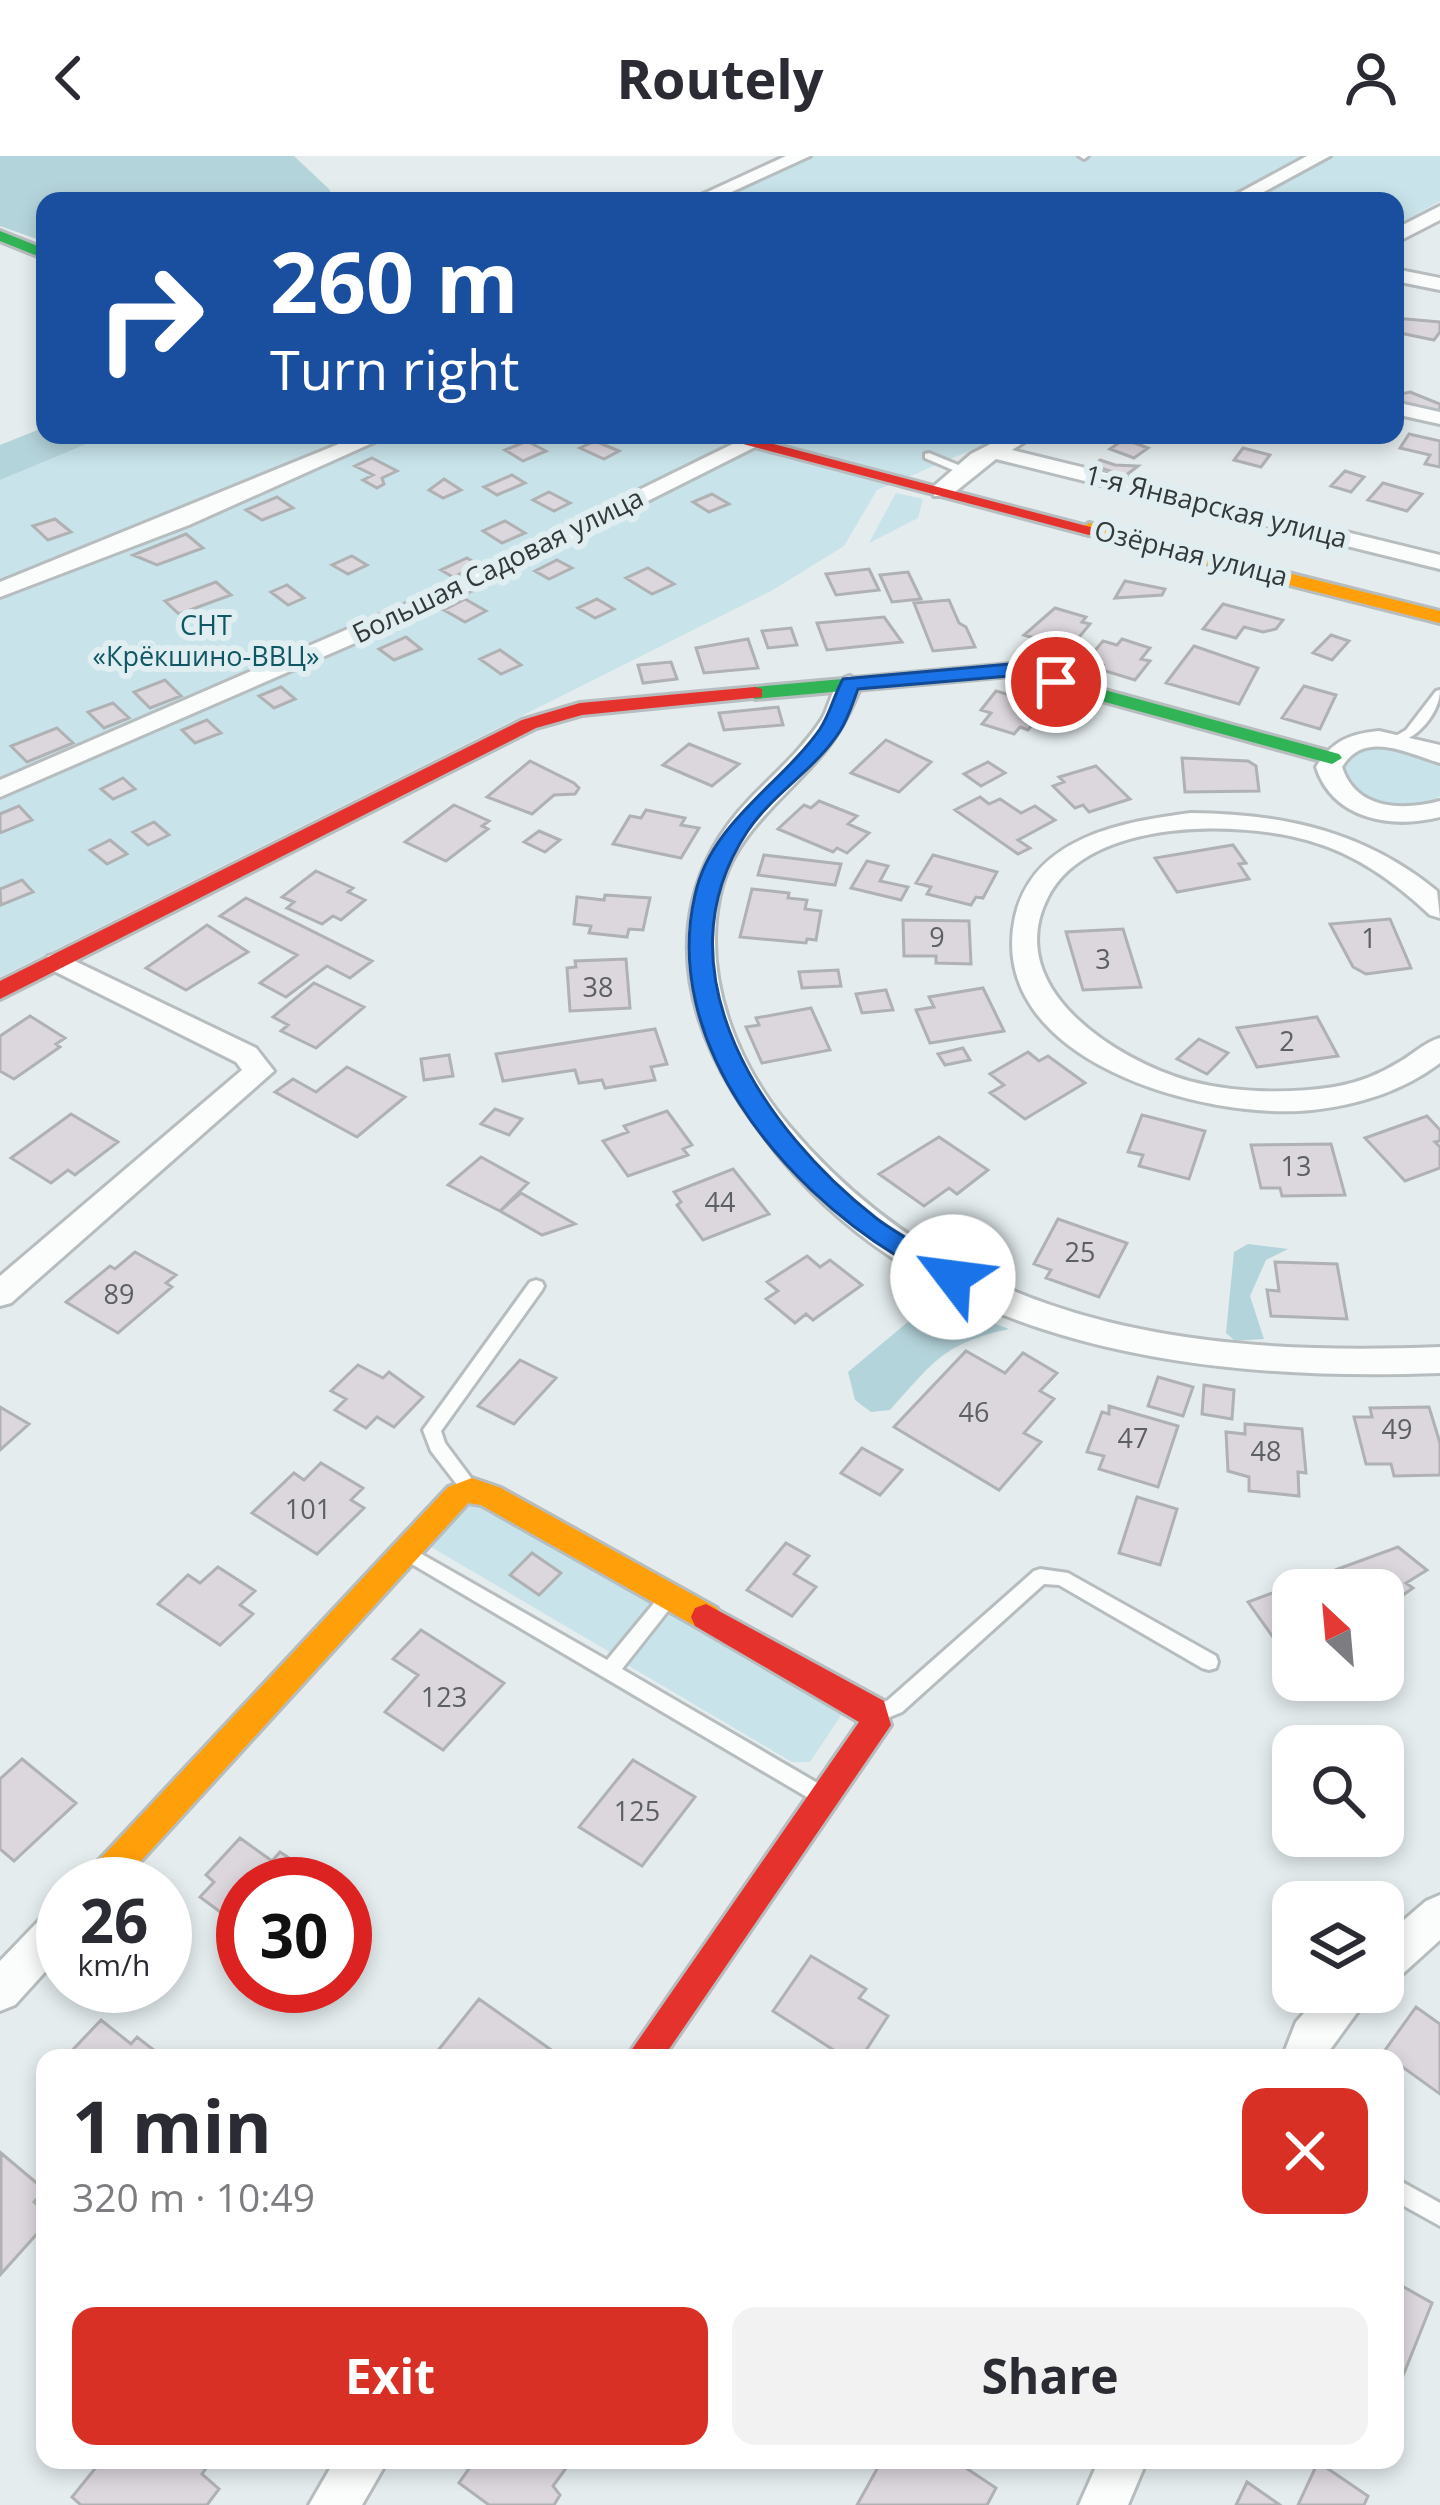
<!DOCTYPE html>
<html lang="en">
<head>
<meta charset="utf-8">
<style>
	:root { --surface:#fff; --page:#f2f2f3; --text:#2b2b33; --muted:#7c7c81; --accent:#d93025 }
	body { margin:0; font-family:"Open Sans",sans-serif; background:var(--page); color:var(--text); height:100vh; display:flex; flex-direction:column; font-size:45px; white-space:nowrap }
	* { box-sizing:border-box; margin:0 }
	p { font-size:39px; color:var(--muted) }
	.icon { flex:none; width:66px; height:66px; fill:none; stroke:currentColor; stroke-width:2; stroke-linecap:round; stroke-linejoin:round }
	.map { position:relative; flex:1; overflow:hidden }
	.side { position:absolute; left:36px; top:1893px; width:1368px; height:420px; display:flex; flex-direction:column; background:var(--surface); border-radius:24px; box-shadow:0 6px 18px #0003 }
	.side>* { flex:none }
	.guide { position:absolute; left:36px; top:36px; width:1368px; height:252px; border-radius:24px; box-shadow:0 6px 18px #0003; background:#1a4fa0; color:#fff; overflow:hidden }
	.needle { width:78px; rotate:334deg }
	.controls { position:absolute; left:1272px; top:1413px; display:grid; gap:24px }
	.controls a { display:grid; place-items:center; width:132px; height:132px; border-radius:24px; background:var(--surface); box-shadow:0 6px 18px #0003; font-size:60px }
	.speed { position:absolute; left:36px; top:1701px; display:flex; gap:24px; font-size:60px; font-weight:700; text-align:center }
	.speed>* { display:grid; place-content:center; width:156px; height:156px; border-radius:50%; background:var(--surface); box-shadow:0 6px 18px #0003; line-height:1 }
	.speed small { font-size:30px; font-weight:400 }
	.speed .limit { border:18px solid #d22; background:#fff; color:#111 }
	.pin { position:absolute; display:grid; place-items:center; width:102px; height:102px; color:#fff; margin:-51px; border:6px solid #fff; border-radius:50%; box-shadow:0 3px 12px #0007 }
	.me { position:absolute; width:132px; margin:-66px; rotate:300deg; stroke-linejoin:round; filter:drop-shadow(0 0 9px #0008) }
	.turn { display:flex; align-items:center; gap:42px; height:252px; padding:0 36px; font-size:54px }
	.turn .icon { width:156px; height:156px; stroke-width:2.5 }
	.turn b { display:block; font-size:84px; line-height:102px }
	.round { display:grid; place-items:center; flex:none; width:126px; height:126px; border-radius:24px; background:var(--page) }
	.headline { display:flex; align-items:center; justify-content:space-between; height:204px; padding:0 36px }
	h1 { font-size:72px; font-weight:700; line-height:90px }
	.primary-button { display:flex; gap:24px; margin-top:auto; padding:24px 36px }
	.primary-button a { flex:1; height:138px; border-radius:24px; background:var(--accent); color:#fff; font-size:48px; font-weight:700; line-height:138px; text-align:center }
	.primary-button a+a { background:var(--page); color:var(--text) }
	header { display:flex; justify-content:space-between; align-items:center; height:156px; padding:0 36px; background:var(--surface); font-size:54px; font-weight:700 }
	.map>svg:first-child { display:block }
	.green { fill:#c8e3ea }
	.forest { fill:#b4d4db }
	.building { fill:#dcd7dd; stroke:#afb1b3; stroke-width:3 }
	.lines { fill:none; stroke-linecap:round; stroke-linejoin:round }
	.lane-casing { stroke:#b7bdbe; stroke-width:6 }
	.street-casing { stroke:#b7bdbe; stroke-width:6 }
	.fast-casing { stroke:#b7bdbe; stroke-width:6 }
	.slow-casing { stroke:#b7bdbe; stroke-width:6 }
	.jam-casing { stroke:#b7bdbe; stroke-width:6 }
	.lane { fill:#fbfcfc; fill-rule:evenodd }
	.street { fill:#fbfcfc; fill-rule:evenodd }
	.fast { fill:#30b455; fill-rule:evenodd }
	.slow { fill:#ff9f0a; fill-rule:evenodd }
	.jam { fill:#e5322d; fill-rule:evenodd }
	.route { fill:#1a73e8; stroke:#114b97; stroke-width:3 }
	.labels { text-anchor:middle; stroke-width:12; stroke-linejoin:round; paint-order:stroke }
	.far-street-label { font-size:27px; fill:#333839; stroke:#e1eef1 }
	.far-park-label { font-size:27px; fill:#0f5764; stroke:#e1eef1 }
	.number-label { font-size:27px; fill:#5d6062 }
</style>
</head>
<body>
<header><svg class="icon" aria-label="back" viewBox="0 0 24 24"><path d="M15 5l-7 7 7 7"/></svg>Routely<svg class="icon" aria-label="person" viewBox="0 0 24 24"><circle cx="12" cy="8" r="4"/><path d="M4 21q1-7 8-7t8 7"/></svg></header>
<div class="map">
<svg width="1440" height="2349" viewBox="0 0 1440 2349">
	<rect width="100%" height="100%" fill="#e4ecee"/>
	<path class="green" d="M778,0H1440V45L1395,70V45H689Z
		M106,279H1007L877,334L844,390L771,435L0,821V324Z
		M896,337L923,343L918,362L869,387Z
		M1384,589L1431,603L1440,611V640C1404,663 1357,649 1340,612L1355,595Z
		M472,1344L656,1448L615,1499L431,1391Z
		M666,1454L842,1558L810,1606H792L624,1507Z"/>
	<path class="forest" d="M0,0H294L330,34L329,45H45V86L0,70Z
		M45,271V279H108L0,324V289Z
		M1248,1088L1288,1093L1266,1104L1250,1140L1264,1183L1235,1185L1226,1177L1234,1096Z
		M927,1150L967,1157L1009,1173C942,1188 934,1206 890,1254L871,1256L855,1244L848,1216Z"/>
	<path class="building" d="M1395,162L1440,166V176L1434,184L1395,176Z
		M1410,236L1440,248V257L1395,246L1401,238Z
		M1409,278L1440,285V311L1425,308L1430,299L1400,292Z
		M1124,283L1148,292L1134,302L1110,293Z
		M527,285L546,295L523,305L505,294Z
		M595,285L619,295L604,303L580,292Z
		M1243,292L1270,299L1261,311L1234,304Z
		M372,302L397,315L382,322L384,328L377,332L363,324L373,319L355,310Z
		M1100,304L1115,309L1138,310L1125,320L1094,310Z
		M1345,315L1364,321L1351,336L1331,330Z
		M512,319L525,327L497,339L484,331Z
		M444,323L461,334L443,342L429,334Z
		M1383,327L1422,338L1407,355L1368,344Z
		M549,336L570,347L554,355L533,344Z
		M712,338L729,348L709,356L693,346Z
		M277,341L293,352L262,364L246,354Z
		M55,363L71,376L48,384L33,370Z
		M505,365L525,377L502,387L483,375Z
		M186,378L203,392L157,409L133,399Z
		M352,400L367,409L348,418L332,409Z
		M467,402L479,409L453,421L441,414Z
		M557,404L572,412L549,423L535,415Z
		M648,412L674,428L652,438L626,422Z
		M869,413L879,434L836,439L826,418Z
		M908,416L921,443L892,446L880,419Z
		M1125,425L1165,433L1162,439L1115,442Z
		M216,426L231,439L179,458L165,445Z
		M287,429L304,442L288,449L271,436Z
		M465,443L486,455L465,466L444,454Z
		M597,443L614,453L595,462L578,452Z
		M949,444L959,467L966,471L975,491L933,495L914,447Z
		M1223,448L1283,464L1276,473L1263,476L1244,471L1236,482L1203,473Z
		M1055,452L1086,461L1082,466L1090,468L1076,485L1069,483L1062,490L1024,479Z
		M884,461L902,486L827,494L817,467Z
		M791,472L797,489L768,492L762,475Z
		M1331,479L1349,485L1332,504L1313,497Z
		M406,481L421,493L394,504L379,493Z
		M748,483L758,512L704,517L696,492Z
		M1122,483L1150,492L1141,503L1150,505L1135,524L1099,513L1103,509L1087,504L1103,485L1117,489Z
		M1194,490L1258,512L1239,548L1166,527Z
		M500,494L521,509L501,518L480,503Z
		M671,506L677,523L643,527L638,509Z
		M165,524L181,540L150,552L134,536Z
		M1304,530L1336,539L1320,573L1282,562Z
		M281,531L295,543L274,552L259,540Z
		M996,535L1038,547L1034,551L1044,554L1028,574L1020,571L1014,578L982,568L991,557L981,554Z
		M113,547L129,562L104,572L88,556Z
		M778,551L783,569L724,574L719,557Z
		M207,564L221,577L195,587L182,574Z
		M57,572L73,587L27,606L11,590Z
		M886,584L931,606L899,636L851,617Z
		M689,588L739,608L712,630L663,609Z
		M1182,602L1248,605L1256,610L1259,635L1185,636Z
		M530,605L574,627L579,632L575,638L554,639L532,658L487,641Z
		M988,606L1005,617L981,630L964,618Z
		M1096,610L1130,643L1089,656L1083,649L1075,652L1053,630L1064,626L1059,621Z
		M123,622L135,633L113,643L101,633Z
		M980,641L989,648L1000,643L1021,657L1035,650L1055,664L1018,684L1030,692L1018,698L955,654Z
		M819,645L857,660L848,668L869,677L847,697L837,692L833,696L778,673L804,649L811,652Z
		M454,649L489,665L482,670L488,673L446,705L405,686Z
		M19,650L32,664L0,677V658Z
		M646,654L685,662L681,669L699,672L681,702L613,688L630,660L641,662Z
		M154,666L169,679L148,689L133,676Z
		M539,675L560,684L545,696L524,686Z
		M110,684L127,698L107,708L90,694Z
		M1233,689L1246,707L1239,708L1249,723L1177,736L1155,702Z
		M764,699L841,708L835,729L758,719Z
		M933,699L997,716L983,742L976,741L971,749L927,738L931,731L916,727Z
		M867,705L888,710L880,725L908,731L901,744L851,732Z
		M316,715L353,732L348,736L365,744L341,764L333,760L322,768L287,752L294,746L282,741Z
		M22,724L33,736L1,749L0,733Z
		M752,733L789,737L788,742L807,744L805,753L821,755L816,784L807,783L806,787L740,781Z
		M605,739L650,742L643,774L629,773L627,781L589,777L591,770L574,768L577,741L604,744Z
		M246,742L372,805L350,822L327,810L286,841L260,827L297,799L220,760Z
		M1390,763L1411,812L1366,818L1353,811L1330,768Z
		M903,764L969,765L971,808L936,807V800H904Z
		M207,769L248,796L186,834L146,812Z
		M1123,773L1141,831L1083,834L1066,776Z
		M626,803L630,852L570,855L567,812L576,811L575,805Z
		M838,814L841,830L802,832L799,816Z
		M314,827L364,851L316,892L281,875L288,869L273,861Z
		M983,832L1004,875L930,887L916,854L934,851L929,841Z
		M886,834L893,854L862,857L856,838Z
		M811,852L830,894L762,907L746,871L759,869L756,862Z
		M30,860L65,882L56,888L60,891L14,923L0,915V880Z
		M1317,861L1338,900L1257,911L1237,872Z
		M655,873L667,908L651,911L655,924L605,932L602,924L579,927L575,914L503,925L496,898Z
		M1199,883L1228,897L1207,918L1177,903Z
		M963,892L970,904L945,909L938,898Z
		M1028,896L1039,905L1048,900L1085,927L1025,963L990,937L1004,929L990,918Z
		M449,899L453,920L424,924L421,903Z
		M347,911L405,941L357,981L275,936L293,923L316,936Z
		M495,953L522,963L509,979L481,968Z
		M667,955L692,989L683,993L688,999L628,1020L603,985L628,976L624,970Z
		M71,958L118,986L75,1019L68,1014L51,1027L11,1002Z
		M1142,959L1205,975L1189,1023L1139,1010L1143,999L1128,996Z
		M1427,960L1440,974V985L1435,986L1440,991V1012L1405,1025L1365,982Z
		M939,981L988,1014L957,1038L949,1032L924,1050L879,1018Z
		M1331,988L1345,1039L1282,1040L1280,1032H1261L1251,989Z
		M481,1001L528,1027L500,1055L448,1029Z
		M733,1013L769,1058L703,1084L677,1049L681,1046L674,1036Z
		M521,1037L575,1068L542,1079L500,1055Z
		M1058,1063L1127,1087L1099,1141L1046,1122L1051,1114L1034,1108Z
		M135,1096L176,1119L166,1127L172,1131L118,1177L66,1146L110,1110L115,1113Z
		M807,1100L820,1111L830,1104L862,1129L813,1164L806,1158L795,1167L766,1143L778,1135L767,1126Z
		M1275,1106L1337,1108L1347,1163L1271,1160L1267,1134L1279,1135Z
		M966,1195L1005,1217L1023,1197L1057,1217L1040,1235L1054,1243L1024,1277L1041,1286L999,1334L894,1271Z
		M520,1204L556,1222L514,1268L478,1250Z
		M358,1209L383,1222L389,1216L423,1241L394,1271L377,1261L366,1272L335,1254L346,1243L331,1235Z
		M1158,1221L1193,1231L1183,1260L1148,1250Z
		M1204,1229L1234,1234L1232,1263L1202,1258Z
		M1109,1250L1178,1270L1158,1331L1099,1313L1104,1300L1087,1296L1102,1256L1109,1258Z
		M0,1251L29,1268L0,1294Z
		M1429,1251L1440,1287V1319L1394,1320L1391,1308H1366L1354,1261H1372L1370,1252Z
		M1245,1268L1302,1273L1306,1317L1298,1316L1299,1340L1249,1335V1321L1228,1315L1226,1276L1245,1278Z
		M862,1292L902,1314L880,1339L841,1317Z
		M321,1307L363,1332L351,1344L364,1352L317,1398L252,1357L294,1317L304,1324Z
		M1137,1341L1177,1353L1160,1409L1119,1397Z
		M786,1387L809,1400L794,1418L816,1431L792,1460L747,1434Z
		M1398,1391L1427,1414L1406,1427L1413,1432L1383,1453V1434H1293V1478L1287,1473L1273,1481L1248,1446Z
		M532,1397L561,1417L539,1439L510,1419Z
		M218,1411L255,1435L240,1449L253,1458L220,1489L158,1448L188,1419L200,1427Z
		M421,1474L504,1527L443,1594L385,1556L418,1519L393,1503Z
		M22,1603L76,1647L14,1705L0,1693V1623Z
		M633,1604L695,1641L642,1710L579,1671Z
		M240,1682L272,1705L280,1696L307,1714L294,1728H243V1763L238,1769L200,1741L214,1726L206,1719Z
		M811,1800L866,1833L859,1842L888,1860L861,1902H846L773,1855Z
		M479,1843L557,1898L553,1902H432Z
		M1416,1851L1440,1868V1938L1383,1897Z
		M101,1864L131,1888L137,1881L164,1902H65Z
		M1,1997L45,2034L34,2046L45,2056V2069L1,2118Z
		M1395,2126L1432,2147L1395,2240Z
		M102,2304H212L202,2318L219,2333L207,2349H81L72,2341Z
		M475,2304H572L553,2330L560,2339L554,2349H489L459,2327Z
		M882,2304H954L996,2332L987,2349H857Z
		M1318,2306L1368,2340L1364,2349H1298Z
		M1247,2326L1280,2349H1236Z"/>
	<g class="lines">
		<g class="lane-casing">
			<path id="lane" d="M1079,0H1088L1084,3Z
				M929,297L968,313L969,315L960,317L925,302V298Z
				M1440,534C1440,557 1416,585 1394,587V581L1406,574L1436,535Z
				M536,1124L542,1126L544,1130L542,1134L441,1275L445,1287L480,1334L477,1339H465L431,1295L423,1274L530,1126Z
				M411,1392L607,1504L663,1436L669,1433L675,1436L678,1441L675,1446L622,1513L826,1632L829,1638L826,1644L819,1647L812,1644L405,1404L402,1399L405,1394Z
				M1040,1413L1068,1417L1216,1500L1218,1506L1216,1512L1209,1514L1202,1512L1059,1429L1044,1428L902,1556L880,1565L873,1563L871,1557L873,1551L888,1544L1034,1415Z
				M1395,2022L1440,2047V2070L1395,2045Z"/>
		</g>
		<g class="street-casing">
			<path id="street" d="M786,0H810L712,45H688Z
				M1307,0H1330L1247,45H1224Z
				M1440,50V64L1395,87V73Z
				M1395,113L1440,122V134L1395,125Z
				M1395,246L1440,256V268L1395,258Z
				M361,279H390L189,369L0,441V426Z
				M751,279H779L431,454L0,641V624L415,444Z
				M1008,279H1035L1012,294L1440,399V413L996,303L950,340H934V330L971,298Z
				M850,520L862,527C853,550 843,571 828,591C789,641 731,676 719,743C703,824 737,908 789,970C959,1171 1190,1201 1440,1191V1217C1207,1226 940,1194 781,1002C746,959 716,915 699,862C674,782 691,704 749,644C774,618 802,594 822,563C831,548 832,524 850,520Z
				M1379,575L1440,589V607C1408,598 1365,573 1342,611C1356,654 1402,655 1440,645V661C1392,673 1333,664 1316,611C1332,585 1349,578 1379,575Z
				M1191,657C1284,658 1364,675 1437,735L1440,762L1430,759C1397,728 1359,700 1316,687C1243,663 1089,661 1048,741C1001,832 1116,904 1189,925C1235,937 1287,938 1334,931C1358,927 1380,918 1401,905C1415,897 1425,886 1440,882V907C1403,935 1358,949 1312,954C1206,965 984,905 1015,761C1033,681 1122,666 1191,657Z
				M58,797L256,892L274,915L11,1147L0,1150V1120L242,914L236,906L48,812L44,806L48,800Z
				M1440,1739V1784L1398,1822L1383,1827V1782L1426,1745Z
				M63,1748V1796L15,1849L0,1855V1805L49,1754Z
				M1323,1836H1372L1324,1902H1282L1296,1866Z
				M335,2304H388L362,2349H309Z
				M1099,2304H1147L1128,2349H1079Z"/>
		</g>
		<g class="fast-casing">
			<path id="fast" d="M0,75L45,93V103L0,85Z
				M1010,508L1339,598L1342,602L1332,608L1010,520L755,543L745,537L755,531Z"/>
		</g>
		<g class="slow-casing">
			<path id="slow" d="M1089,367L1440,455V467L1082,377L1080,373Z
				M472,1322L501,1332L717,1452L721,1461L717,1470L706,1474L695,1470L481,1349L468,1347L120,1728H83L87,1717L448,1331Z"/>
		</g>
		<g class="jam-casing">
			<path id="jam" d="M709,279H739L1098,373L1089,379Z
				M755,531L762,533V541L582,559L536,572L0,843V825L522,564L580,547Z
				M706,1448L884,1545L891,1569L663,1902H626L859,1566L695,1470L691,1461L695,1452Z"/>
		</g>
		<use href="#lane" class="lane"/>
		<use href="#street" class="street"/>
		<use href="#fast" class="fast"/>
		<use href="#slow" class="slow"/>
		<use href="#jam" class="jam"/>
	</g>
	<path class="route" d="M1010,508L1066,526L1056,532L1009,520L858,533C853,546 848,563 840,575C816,613 772,638 747,676C655,815 764,975 876,1062C902,1082 934,1097 963,1114L966,1121L963,1128L953,1131C933,1125 915,1110 897,1100C781,1029 661,886 695,739C711,666 780,630 820,573C830,558 834,539 843,523Z"/>
	<g class="labels">
		<g class="far-street-label">
			<text transform="translate(1216 351) rotate(14)" y="9">1-я Январская улица</text>
			<text transform="translate(1191 398) rotate(14)" y="9">Озёрная улица</text>
			<text transform="translate(498 410) rotate(-26)" y="9">Большая Садовая улица</text>
		</g>
		<g class="far-park-label">
			<text x="206" y="479">СНТ<tspan x="206" dy="31">«Крёкшино-ВВЦ»</tspan></text>
		</g>
		<g class="number-label">
			<text x="937" y="791">9</text>
			<text x="1369" y="792">1</text>
			<text x="1103" y="813">3</text>
			<text x="598" y="841">38</text>
			<text x="1287" y="895">2</text>
			<text x="1296" y="1020">13</text>
			<text x="720" y="1056">44</text>
			<text x="1080" y="1106">25</text>
			<text x="119" y="1148">89</text>
			<text x="974" y="1266">46</text>
			<text x="1397" y="1283">49</text>
			<text x="1133" y="1292">47</text>
			<text x="1266" y="1305">48</text>
			<text x="308" y="1363">101</text>
			<text x="444" y="1551">123</text>
			<text x="637" y="1665">125</text>
		</g>
	</g>
</svg>
<div class="controls">
<a><svg class="needle" viewBox="-14 -14 28 28"><path d="M0-13l5 13h-10z" fill="#e53935"/><path d="M0 13l5-13h-10z" fill="#7c7c81"/></svg></a>
<a><svg class="icon" aria-label="search" viewBox="0 0 24 24"><circle cx="10" cy="10" r="6"/><path d="M15 15l6 6"/></svg></a>
<a><svg class="icon" aria-label="layers" viewBox="0 0 24 24"><path d="M12 4l9 5-9 5-9-5zM3 14l9 5 9-5"/></svg></a>
</div>
<div class="speed"><div>26<small>km/h</small></div><div class="limit">30</div></div>
<div class="pin" style="left:1056px;top:526px;background:#d93025"><svg class="icon" aria-label="arrive" viewBox="0 0 24 24"><path d="M6 21V4h12l-3 4 3 4H6"/></svg></div>
<svg class="me" style="left:953px;top:1121px" viewBox="-20 -20 40 40"><circle r="19" fill="#fff"/><path d="M0-13L10 11 0 6-10 11z" fill="#1a73e8"/></svg>
<div class="guide">
<div class="turn"><svg class="icon" aria-label="right" viewBox="0 0 24 24"><path d="M7 20v-9h11M14 6l5 5-5 5"/></svg><div><b>260 m</b>Turn right</div></div>
</div>
<section class="side">
<div class="headline"><div><h1>1 min</h1><p>320 m · 10:49</p></div><a class="round" style="background:#d93025;color:#fff"><svg class="icon" aria-label="close" viewBox="0 0 24 24"><path d="M6 6l12 12M18 6L6 18"/></svg></a></div>
<div class="primary-button"><a>Exit</a><a>Share</a></div>
</section>
</div>
</body>
</html>
